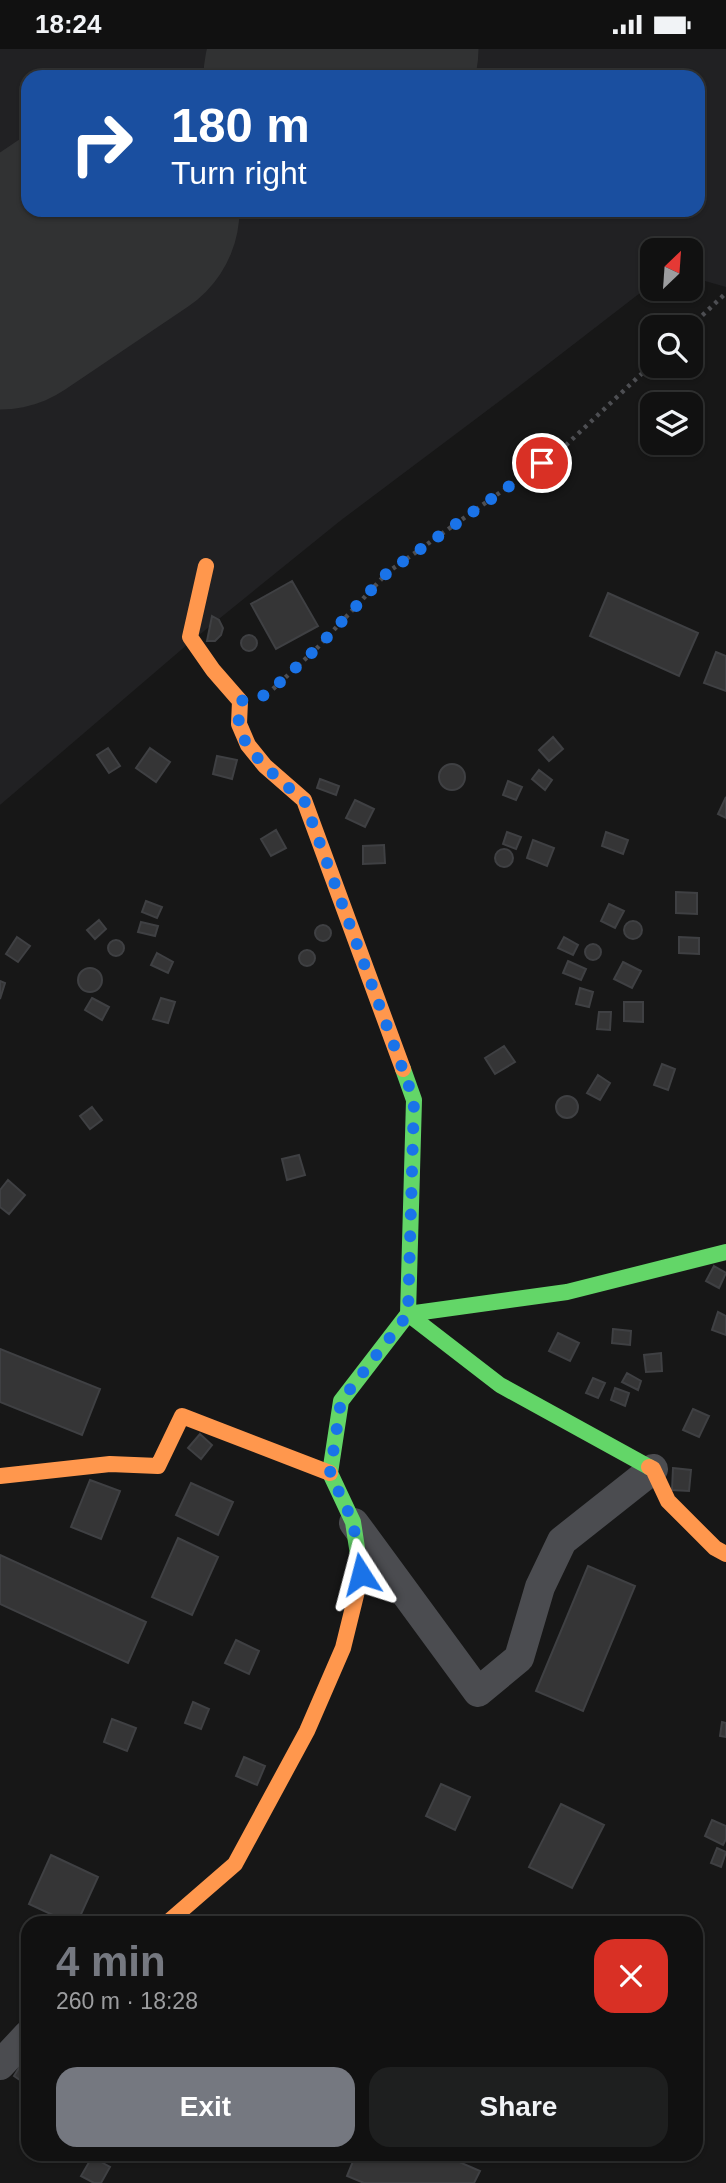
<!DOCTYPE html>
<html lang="en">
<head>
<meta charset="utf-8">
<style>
	:root { --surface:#111; --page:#1e1f1f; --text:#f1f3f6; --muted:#9c9d9f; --line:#303131; --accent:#757880 }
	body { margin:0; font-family:Helvetica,sans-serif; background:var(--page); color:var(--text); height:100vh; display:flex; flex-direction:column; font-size:26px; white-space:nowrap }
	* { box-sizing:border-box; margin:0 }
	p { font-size:23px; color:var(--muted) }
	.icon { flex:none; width:38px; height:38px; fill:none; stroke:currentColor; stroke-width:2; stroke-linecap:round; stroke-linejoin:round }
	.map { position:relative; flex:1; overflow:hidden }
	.sheet { position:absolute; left:21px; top:1867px; width:682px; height:245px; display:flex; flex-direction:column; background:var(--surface); border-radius:21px; box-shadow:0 2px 5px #0004,0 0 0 2px var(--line) }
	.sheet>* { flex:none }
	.banner { position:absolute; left:21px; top:21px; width:684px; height:147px; border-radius:21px; box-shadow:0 2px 5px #0004,0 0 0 2px var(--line); background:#1a4fa0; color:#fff; overflow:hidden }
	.needle { width:46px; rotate:25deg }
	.buttons { position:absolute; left:640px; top:189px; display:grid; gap:14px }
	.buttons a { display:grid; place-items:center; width:63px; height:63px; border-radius:14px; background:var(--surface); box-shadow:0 2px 5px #0004,0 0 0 2px var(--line); font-size:35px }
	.pin { position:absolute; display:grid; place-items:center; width:60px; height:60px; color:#fff; margin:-30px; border:4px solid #fff; border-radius:50%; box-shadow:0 2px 7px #0007 }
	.me { position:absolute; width:77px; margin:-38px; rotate:351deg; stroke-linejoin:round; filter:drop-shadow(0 0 5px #0008) }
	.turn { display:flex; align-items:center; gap:24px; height:147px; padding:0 35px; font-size:32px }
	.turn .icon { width:91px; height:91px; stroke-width:2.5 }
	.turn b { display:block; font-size:49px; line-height:60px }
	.round { display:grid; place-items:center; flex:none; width:74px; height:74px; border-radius:21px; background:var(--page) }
	.overview { display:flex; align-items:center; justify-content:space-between; height:119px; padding:0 35px }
	h1 { font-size:42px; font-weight:800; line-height:52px; color:var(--accent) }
	.action { display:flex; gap:14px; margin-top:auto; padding:14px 35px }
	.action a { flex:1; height:80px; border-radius:21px; background:var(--accent); color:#fff; font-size:28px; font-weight:800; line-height:80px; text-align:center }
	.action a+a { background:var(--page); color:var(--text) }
	.status { display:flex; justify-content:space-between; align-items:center; height:49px; padding:0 35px; background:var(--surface); direction:ltr }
	.status svg { height:19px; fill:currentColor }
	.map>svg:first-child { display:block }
	.built { fill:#212123; fill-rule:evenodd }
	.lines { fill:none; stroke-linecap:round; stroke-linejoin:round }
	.runway { stroke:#313233; stroke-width:233 }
	.building { fill:#353536; stroke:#3f4043; stroke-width:2 }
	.path { stroke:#4d4e52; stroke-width:4.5; stroke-dasharray:3.5 5; stroke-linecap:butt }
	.street { stroke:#4b4c50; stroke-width:30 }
	.fast { stroke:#63d668; stroke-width:16 }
	.slow { stroke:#ff974d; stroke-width:16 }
	.route { stroke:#1a73e8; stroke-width:12; stroke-dasharray:0 21.6 }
</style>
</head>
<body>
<div class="status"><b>18:24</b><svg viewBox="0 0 49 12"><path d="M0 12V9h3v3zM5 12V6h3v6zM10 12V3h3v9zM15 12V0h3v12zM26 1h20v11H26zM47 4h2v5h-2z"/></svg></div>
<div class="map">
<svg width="726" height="2134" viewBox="0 0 726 2134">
	<rect width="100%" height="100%" fill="#171717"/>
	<path class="built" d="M0,0H726V238L691,228V201H653V234L517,339L340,472L188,595L0,756ZM28,28H698V161H28Z"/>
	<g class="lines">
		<path class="runway" d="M320,28L362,0
			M0,244L123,161"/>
	</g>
	<path class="building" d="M292,532L318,577L276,600L251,555Z
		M608,544L698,584L679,627L590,587Z
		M212,567L219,571L223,579L221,586L215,592H207Z
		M241 594a8 8 0 1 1 16 0a8 8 0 1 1-16 0Z
		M716,603L726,607V642L704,634Z
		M553,688L563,700L549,712L539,701Z
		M108,699L120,717L109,724L97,706Z
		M150,699L170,713L156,733L136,719Z
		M217,707L237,711L232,730L213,725Z
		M439 728a13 13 0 1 1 26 0a13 13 0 1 1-26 0Z
		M539,721L552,731L545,741L532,730Z
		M320,730L339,737L336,746L317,739Z
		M508,732L522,738L516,751L503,746Z
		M726,748V769L718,765Z
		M355,751L374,760L365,778L346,769Z
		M276,781L286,799L271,807L261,790Z
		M507,783L521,788L516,800L503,795Z
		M606,783L628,791L623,805L602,797Z
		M533,791L554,799L547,817L527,809Z
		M384,796L385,814L363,815V797Z
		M495 809a9 9 0 1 1 18 0a9 9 0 1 1-18 0Z
		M676,843L697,844V865L676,864Z
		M146,852L162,858L157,869L142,863Z
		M609,855L624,862L615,879L601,872Z
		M99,871L106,880L95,890L87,881Z
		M624 881a9 9 0 1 1 18 0a9 9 0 1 1-18 0Z
		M141,873L158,877L155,887L138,883Z
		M315 884a8 8 0 1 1 16 0a8 8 0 1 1-16 0Z
		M17,888L30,897L18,913L6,905Z
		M564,888L578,896L573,906L558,899Z
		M679,888L699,889V905L679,904Z
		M108 899a8 8 0 1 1 16 0a8 8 0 1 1-16 0Z
		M585 903a8 8 0 1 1 16 0a8 8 0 1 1-16 0Z
		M299 909a8 8 0 1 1 16 0a8 8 0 1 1-16 0Z
		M157,904L173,913L168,924L151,916Z
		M568,912L586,920L581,931L563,924Z
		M623,913L641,922L632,939L614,930Z
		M78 931a12 12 0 1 1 24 0a12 12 0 1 1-24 0Z
		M0,932L5,934L0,950Z
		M580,939L593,943L589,958L576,955Z
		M92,949L109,958L102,971L85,961Z
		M161,949L175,953L168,974L153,970Z
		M624,953H643V973L624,972Z
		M599,963H611L610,981L597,980Z
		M504,997L515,1013L495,1025L485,1009Z
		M662,1015L675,1020L668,1041L654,1036Z
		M598,1026L610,1034L600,1051L587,1044Z
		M556 1058a11 11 0 1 1 22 0a11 11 0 1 1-22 0Z
		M92,1058L102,1071L90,1080L80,1067Z
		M299,1106L305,1126L287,1131L282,1110Z
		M8,1131L25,1146L9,1165L0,1158V1141Z
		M714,1217L726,1224L719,1239L706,1232Z
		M718,1263L726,1267V1286L712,1281Z
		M613,1280L631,1282L630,1296L612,1294Z
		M558,1284L579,1294L570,1312L549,1302Z
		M0,1300L100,1340L82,1386L0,1353Z
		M661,1304L662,1322L646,1323L644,1306Z
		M627,1324L641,1332L638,1341L622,1333Z
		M593,1329L605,1334L598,1349L586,1344Z
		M615,1339L629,1344L625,1357L611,1351Z
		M693,1360L709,1367L699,1388L683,1381Z
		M200,1385L212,1396L201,1410L188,1399Z
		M673,1419L691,1421L689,1442L672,1441Z
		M90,1431L120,1442L101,1490L71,1478Z
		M191,1434L233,1453L218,1486L176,1466Z
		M178,1489L218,1508L192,1566L152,1548Z
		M0,1506L146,1573L128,1614L0,1555Z
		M588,1517L635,1537L583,1662L536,1642Z
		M236,1591L259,1602L249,1625L225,1614Z
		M193,1653L209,1660L201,1680L185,1674Z
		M112,1670L136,1679L127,1702L104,1693Z
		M722,1673L726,1674V1688L720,1687Z
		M244,1708L265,1717L257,1736L236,1727Z
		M441,1735L470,1748L455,1781L426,1767Z
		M561,1755L604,1776L572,1839L529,1818Z
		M712,1771L726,1777V1790L723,1796L705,1787Z
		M717,1799L726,1803L721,1818L711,1814Z
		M51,1806L98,1828L77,1874H70L29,1855Z
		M22,2014L28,2018L27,2036L14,2027Z
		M356,2105H452L450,2109L480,2122L474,2134H364L347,2127Z
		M92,2108L110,2118L101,2134H94L81,2127Z"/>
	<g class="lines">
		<path class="path" d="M690,278L726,244
			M273,640L317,599L388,523L564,398L653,314"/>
		<path class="street" d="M354,1474L478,1643L519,1609L540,1538L562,1492L653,1420
			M0,2016L28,1986"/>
		<path class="fast" d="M649,1418L500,1336L408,1265L567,1243L726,1203
			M358,1538L361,1525L353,1473L330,1424L341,1352L408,1265L414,1051L403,1020"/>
		<path class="slow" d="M206,517L190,588L213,621L240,652L239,675L248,696L265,717L304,751L403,1020
			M649,1418L653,1420L668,1452L715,1499L726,1505
			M0,1427L110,1415L158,1417L182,1367L330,1424
			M167,1874L235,1815L307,1682L343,1599L358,1538"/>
	</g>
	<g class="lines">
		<path class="route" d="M361,1525L353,1473L330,1424L341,1352L408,1265L414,1051L304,751C284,735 242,702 239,675C238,668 240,660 240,652L266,646L317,599L388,523L542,414"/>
	</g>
</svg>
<div class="buttons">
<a><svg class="needle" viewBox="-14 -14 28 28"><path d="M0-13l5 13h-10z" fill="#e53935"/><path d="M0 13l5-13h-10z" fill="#9c9d9f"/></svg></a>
<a><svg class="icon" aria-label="search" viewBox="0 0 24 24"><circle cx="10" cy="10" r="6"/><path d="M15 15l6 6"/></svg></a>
<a><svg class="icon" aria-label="layers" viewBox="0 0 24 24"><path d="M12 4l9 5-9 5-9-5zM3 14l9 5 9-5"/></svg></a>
</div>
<div class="pin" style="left:542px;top:414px;background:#d93025"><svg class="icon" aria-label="arrive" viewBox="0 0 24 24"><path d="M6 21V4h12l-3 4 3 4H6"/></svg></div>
<svg class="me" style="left:361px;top:1525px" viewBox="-20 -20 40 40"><path d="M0-17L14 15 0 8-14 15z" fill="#1a73e8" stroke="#fff" stroke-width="4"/></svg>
<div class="banner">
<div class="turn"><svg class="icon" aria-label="right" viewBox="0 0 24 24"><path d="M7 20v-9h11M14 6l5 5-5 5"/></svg><div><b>180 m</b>Turn right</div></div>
</div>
<section class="sheet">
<div class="overview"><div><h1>4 min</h1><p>260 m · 18:28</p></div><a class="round" style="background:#d93025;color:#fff"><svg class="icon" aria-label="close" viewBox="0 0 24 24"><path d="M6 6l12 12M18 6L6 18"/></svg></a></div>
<div class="action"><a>Exit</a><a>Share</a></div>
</section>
</div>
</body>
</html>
